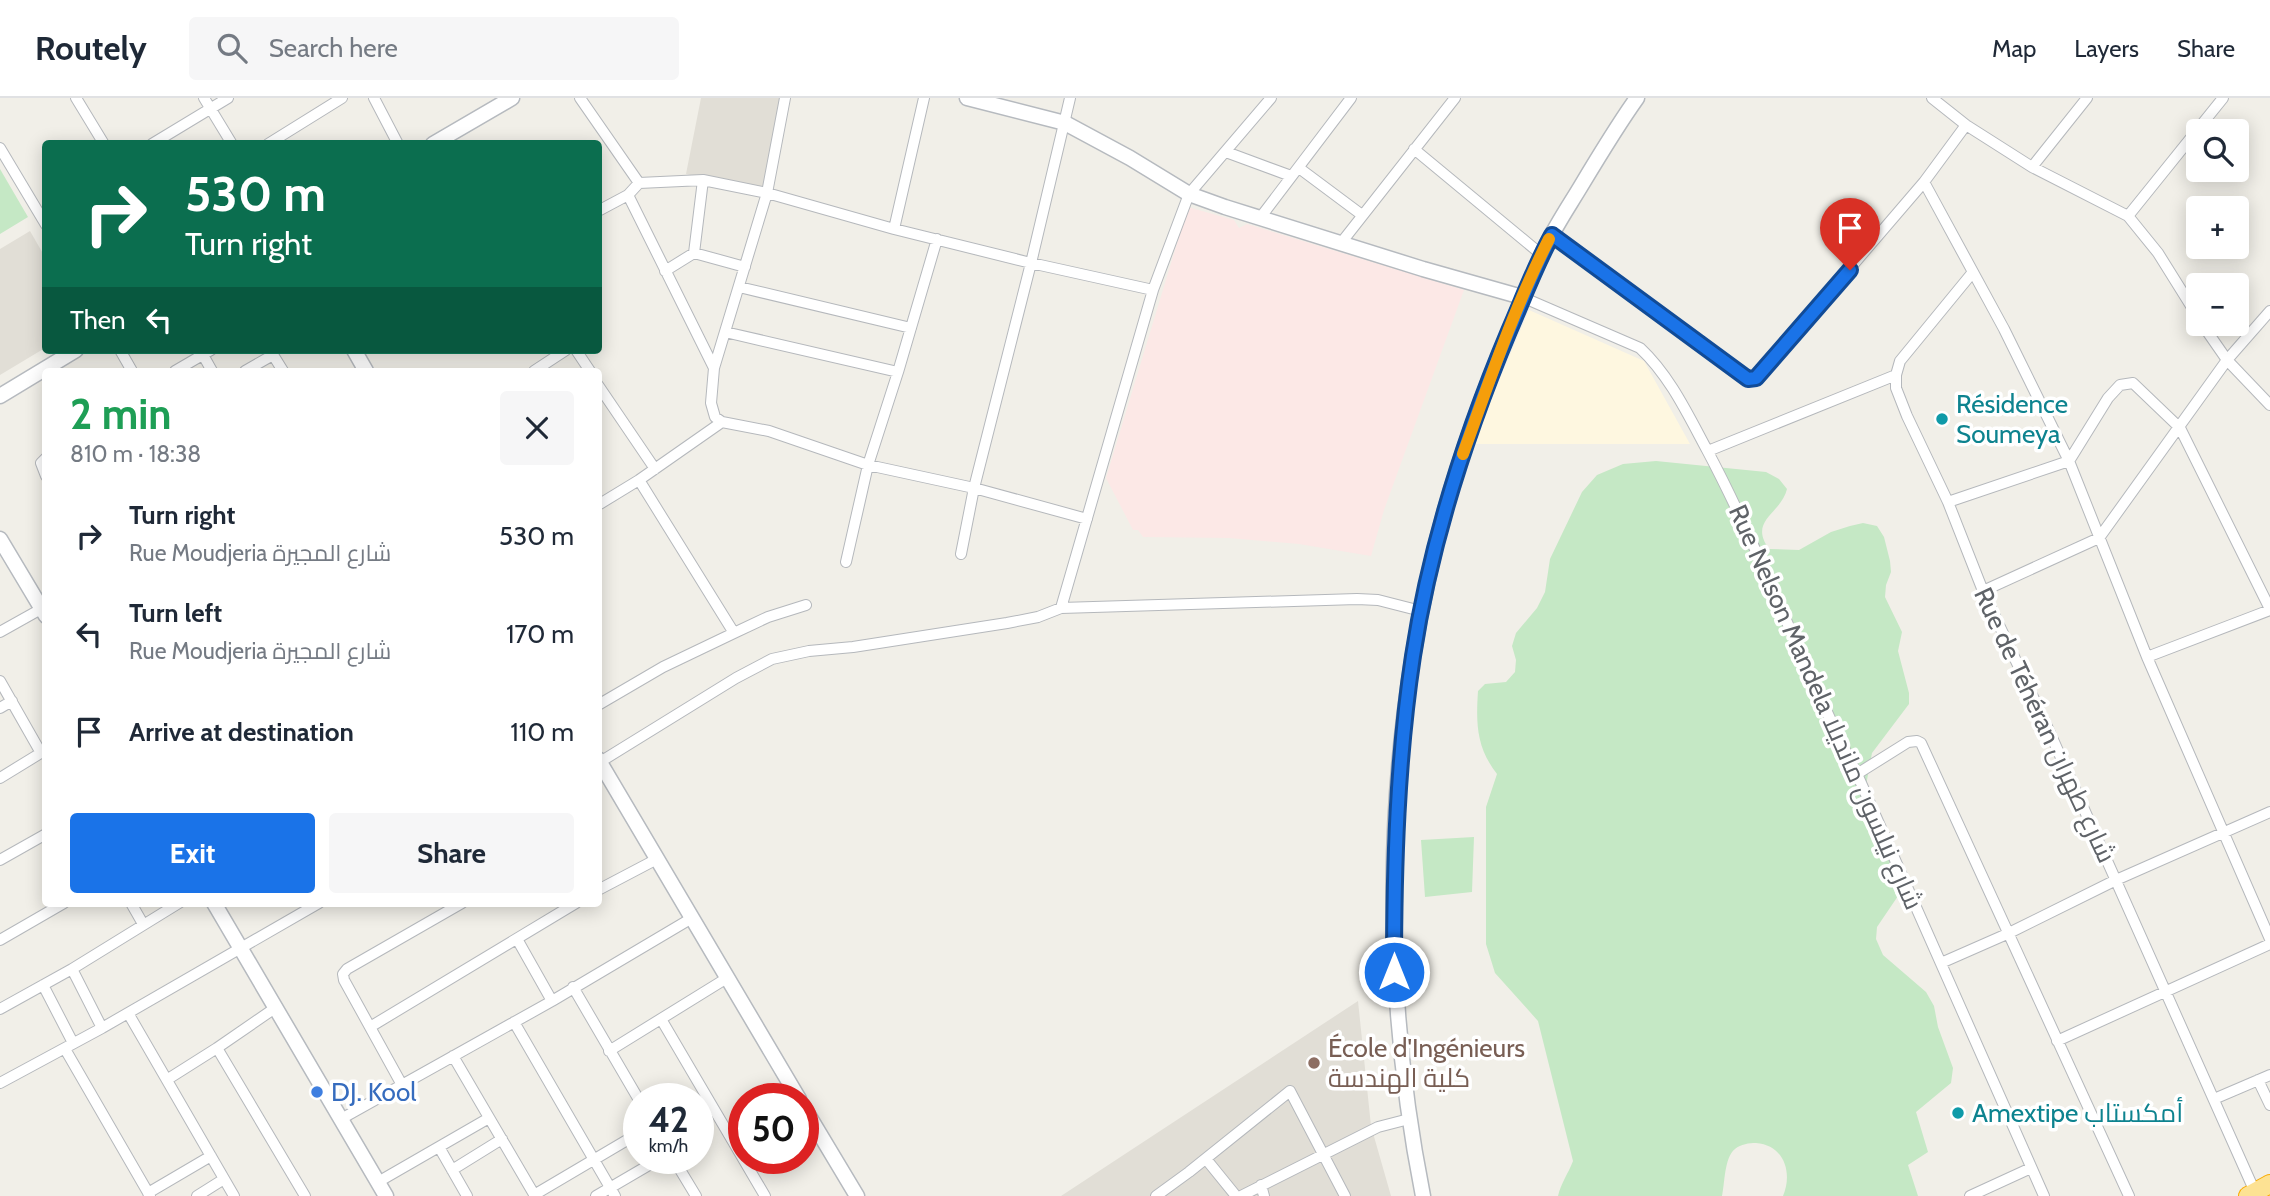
<!DOCTYPE html>
<html lang="en">
<head>
<meta charset="utf-8">
<style>
	:root { --surface:#fff; --page:#f6f6f7; --text:#1f2937; --muted:#747a83; --line:#e0e1e3; --accent:#1a73e8 }
	body { margin:0; font-family:Cabin,Cairo,sans-serif; background:var(--page); color:var(--text); height:100vh; display:flex; flex-direction:column; font-size:26px; white-space:nowrap }
	* { box-sizing:border-box; margin:0 }
	p { font-size:23px; color:var(--muted) }
	.icon { flex:none; width:38px; height:38px; fill:none; stroke:currentColor; stroke-width:2; stroke-linecap:round; stroke-linejoin:round }
	.map { position:relative; flex:1; overflow:hidden }
	.side { position:absolute; left:42px; top:270px; width:560px; height:539px; display:flex; flex-direction:column; background:var(--surface); border-radius:7px; box-shadow:0 4px 18px #0003 }
	.side>* { flex:none }
	.guide { position:absolute; left:42px; top:42px; width:560px; height:214px; border-radius:7px; box-shadow:0 4px 18px #0003; background:#0b6e4f; color:#fff; overflow:hidden }
	.tools { position:absolute; left:2186px; top:21px; display:grid; gap:14px }
	.tools a { display:grid; place-items:center; width:63px; height:63px; border-radius:7px; background:var(--surface); box-shadow:0 4px 18px #0003; font-size:35px }
	.speed { position:absolute; left:623px; top:985px; display:flex; gap:14px; font-size:35px; font-weight:700; text-align:center }
	.speed>* { display:grid; place-content:center; width:91px; height:91px; border-radius:50%; background:var(--surface); box-shadow:0 4px 18px #0003; line-height:1 }
	.speed small { font-size:18px; font-weight:400 }
	.speed .limit { border:10px solid #d22; background:#fff; color:#111 }
	.pin { position:absolute; display:grid; place-items:center; width:60px; height:60px; color:#fff; margin:-72px -30px; border-radius:50% 50% 50% 0; rotate:-45deg; box-shadow:0 0 7px #0007 }
	.pin .icon { rotate:45deg }
	.me { position:absolute; width:77px; margin:-38px; rotate:0deg; stroke-linejoin:round; filter:drop-shadow(0 0 5px #0008) }
	.turn { display:flex; align-items:center; gap:24px; height:147px; padding:0 28px; font-size:32px }
	.turn .icon { width:91px; height:91px; stroke-width:2.5 }
	.turn b { display:block; font-size:49px; line-height:60px }
	.then { display:flex; align-items:center; height:66px; padding:0 28px; background:#0003; gap:14px; font-size:26px }
	.round { display:grid; place-items:center; flex:none; width:74px; height:74px; border-radius:7px; background:var(--page) }
	.headline { display:flex; align-items:center; justify-content:space-between; height:119px; padding:0 28px }
	h1 { font-size:42px; font-weight:700; line-height:52px; color:#1e9e55 }
	.button { display:flex; gap:14px; margin-top:auto; padding:14px 28px }
	.button a { flex:1; height:80px; border-radius:7px; background:var(--accent); color:#fff; font-size:28px; font-weight:700; line-height:80px; text-align:center }
	.button a+a { background:var(--page); color:var(--text) }
	ul { padding:0; list-style:none }
	li { display:flex; align-items:center; gap:21px; height:98px; padding:0 28px }
	li div { flex:1 }
	li b { display:block; font-size:26px }
	li em { font-style:normal }
	header { display:flex; align-items:center; gap:42px; box-sizing:border-box; height:98px; padding:0 35px; background:var(--surface); border-bottom:2px solid var(--line) }
	header strong { font-size:33px }
	nav { display:flex; gap:38px; margin-inline-start:auto; font-size:24px }
	.search { width:490px; height:63px; background:var(--page); display:flex; align-items:center; gap:18px; box-sizing:border-box; padding:0 24px; border-radius:7px; color:var(--muted); font-size:26px }
	.map>svg:first-child { display:block }
	.commercial { fill:#fef7e0 }
	.education { fill:#e1ded6 }
	.medical { fill:#fce8e6 }
	.green { fill:#c5e8c5 }
	.lines { fill:none; stroke-linecap:round; stroke-linejoin:round }
	.street-casing { stroke:#b5b8bc; stroke-width:12 }
	.secondary-casing { stroke:#b6babf; stroke-width:17 }
	.highway-casing { stroke:#f9ab00; stroke-width:20 }
	.street { stroke:#fff; stroke-width:10 }
	.secondary { stroke:#fff; stroke-width:14 }
	.highway { stroke:#fde293; stroke-width:18 }
	.route-casing { stroke:#114b97; stroke-width:18 }
	.route { stroke:#1a73e8; stroke-width:12 }
	.slow { stroke:#f59e0b; stroke-width:12 }
	.culture-dot { fill:#0f9aa8; stroke:#fff; stroke-width:2.5 }
	.education-dot { fill:#8d6e63; stroke:#fff; stroke-width:2.5 }
	.shop-dot { fill:#3f7fe0; stroke:#fff; stroke-width:2.5 }
	.labels { text-anchor:middle; stroke-width:7; stroke-linejoin:round; paint-order:stroke }
	.culture-label { font-size:26px; fill:#0d838f; stroke:#fff; text-anchor:start }
	.street-label { font-size:26px; fill:#5f6368; stroke:#fff }
	.education-label { font-size:26px; fill:#785e54; stroke:#fff; text-anchor:start }
	.shop-label { font-size:26px; fill:#366cbe; stroke:#fff; text-anchor:start }
</style>
</head>
<body>
<header>
<strong>Routely</strong>
<div class="search"><svg class="icon" aria-label="search" viewBox="0 0 24 24"><circle cx="10" cy="10" r="6"/><path d="M15 15l6 6"/></svg>Search here</div>
<nav><a>Map</a><a>Layers</a><a>Share</a></nav>
</header>
<div class="map">
<svg width="2270" height="1098" viewBox="0 0 2270 1098">
	<rect width="100%" height="100%" fill="#f1efe8"/>
	<path class="commercial" d="M1529,212L1644,263L1690,346H1472Z"/>
	<path class="education" d="M701,0H783L765,92L686,76Z
		M30,133L45,159V250L0,277V151Z
		M1358,903L1371,1028L1391,1098H1061Z"/>
	<path class="medical" d="M1188,109L1234,122L1239,130L1247,126L1464,192L1384,412L1371,458L1299,446L1229,440L1143,439L1138,432H1133L1106,380Z"/>
	<path class="green" d="M0,71L28,119L0,136Z
		M1656,363L1766,374L1779,381L1787,391C1781,416 1748,422 1769,451L1799,452L1831,434L1850,428L1863,425L1877,428L1884,439L1890,463L1891,474L1886,487L1885,499L1902,534L1898,553L1909,595V606L1872,655L1865,693L1867,711L1893,761L1899,781L1898,798L1877,829L1876,841L1883,857L1926,894L1934,908L1938,929L1953,970L1951,985L1916,1014L1928,1054L1908,1067L1918,1098H1783C1793,1075 1784,1047 1756,1045C1749,1045 1741,1046 1735,1051C1724,1060 1725,1085 1722,1098H1558C1561,1085 1568,1076 1573,1063L1538,923L1495,875L1486,846V709L1497,676C1476,649 1476,625 1478,593L1485,586L1506,584L1515,574L1516,562L1512,548L1516,535L1537,510L1545,494L1550,461L1582,394L1597,377L1623,366Z
		M1474,739L1472,794L1425,799L1421,742Z"/>
	<g class="lines">
		<g class="street-casing">
			<path id="street" d="M76,0L104,46
				M204,0L232,46
				M374,0L398,46
				M580,0L639,85L628,97L598,113
				M1932,0L1966,27L2032,69L2128,118L2158,155L2198,219
				M152,46L228,0
				M268,46L342,0
				M0,50L46,127
				M1414,51L1542,157
				M1226,54L1291,78
				M2032,69L2087,0
				M1299,70L1362,117
				M1924,84L2004,231L2069,363L2147,559L2270,841
				M639,85L703,82L767,95L894,131L1031,165L1070,0
				M2128,118L2223,0
				M1260,120L1351,0
				M894,131L924,0
				M1552,137L1748,280H1756L1924,84L1966,27
				M1341,145L1455,0
				M694,155L745,169
				M665,173L694,155L703,82
				M1973,174L1900,263L1896,277V290L1907,318L1948,404L1983,493L2050,635L2255,1094
				M739,189L911,230
				M1522,199L1640,250C1670,278 1688,317 1707,352C1763,457 1802,570 1857,676L2044,1098
				M2202,226L2227,262L2270,307
				M725,234L898,274
				M120,252L132,273
				M270,252L283,273
				M576,252L590,273
				M203,257L212,273
				M714,270L767,95L785,0
				M175,273L211,252
				M245,273L273,257
				M534,273L566,252
				M598,287L655,371
				M722,324L769,333L868,367L974,390L1087,421
				M1708,353L1896,277
				M46,360L41,365L46,378
				M639,382L734,535
				M1948,404L2069,363L2108,300L2120,287L2133,285L2180,330L2270,511
				M598,407L639,382L722,324L715,319L711,305L714,270L628,97
				M961,456L974,390L1031,165L1153,192
				M846,464L868,367L898,274L937,141
				M1983,493L2099,440L2227,262L2270,213
				M1061,510L1153,192L1189,96L1271,0
				M0,534L41,511
				M2147,559L2270,512
				M0,583L41,655
				M598,607L663,569L734,535L768,519L806,507
				M0,610L12,603
				M600,664L736,580L772,561L809,553L853,549L1007,525L1038,519L1061,510L1357,501L1378,502L1421,513
				M1857,676L1908,644L1917,643L1921,645L2129,1098
				M0,680L44,653
				M0,762L46,736
				M598,792L657,761
				M131,805L143,826
				M517,841L552,903
				M0,842L64,805
				M1941,865L2007,836L2116,782L2270,714
				M72,871L102,930
				M43,887L73,945
				M573,889L639,1002
				M0,911L72,871L179,805
				M128,915L234,1098
				M661,921L765,1098
				M514,924L615,1098
				M370,929L576,805
				M2057,943L2270,846
				M217,950L275,910
				M65,951L150,1098
				M609,953L727,880
				M453,958L535,1098
				M168,981L217,950L305,1098
				M2258,982L2270,1007
				M0,985L102,930L319,805
				M402,987L344,882L343,876L347,871L462,805
				M2214,1001L2270,977
				M341,1021L552,903L692,820
				M439,1049L467,1098
				M673,1060L696,1098
				M1206,1061L1236,1098
				M452,1072L502,1041
				M378,1084L489,1020
				M1261,1087L1264,1098
				M148,1095L211,1058
				M534,1097L639,1035
				M197,1098L224,1081
				M596,1098L661,1060
				M1156,1098L1189,1074L1290,993L1345,1098
				M1241,1098L1378,1029L1409,1021
				M1970,1098L2031,1070"/>
		</g>
		<g class="secondary-casing">
			<path id="secondary" d="M967,0L1065,25L1130,60L1189,96L1225,109L1423,171L1522,199
				M433,46L512,0
				M354,252L366,273
				M0,298L76,252
				M0,441L46,518
				M598,661L799,1001
				M214,805L386,1098
				M803,1008L857,1098
				M1423,1098C1382,892 1383,673 1431,467C1449,389 1476,312 1507,238C1520,207 1532,177 1546,148C1556,127 1569,108 1581,88C1599,58 1617,28 1637,0"/>
		</g>
		<g class="highway-casing">
			<path id="highway" d="M2248,1098L2270,1086"/>
		</g>
		<use href="#street" class="street"/>
		<use href="#secondary" class="secondary"/>
		<use href="#highway" class="highway"/>
	</g>
	<g class="lines">
		<g class="route-casing">
			<path id="route" d="M1394,874C1394,768 1397,663 1413,558C1430,446 1465,338 1509,233C1523,201 1535,168 1552,137L1748,281L1756,280L1850,172"/>
		</g>
		<use href="#route" class="route"/>
		<path class="slow" d="M1463,356C1489,284 1514,210 1549,141"/>
	</g>
	<g class="culture-dot">
		<circle cx="1942" cy="321" r="7"/>
		<circle cx="1958" cy="1015" r="7"/>
	</g>
	<circle class="education-dot" cx="1314" cy="965" r="7"/>
	<circle class="shop-dot" cx="317" cy="994" r="7"/>
	<g class="labels">
		<g class="culture-label">
			<text x="1956" y="315">Résidence<tspan x="1956" dy="30">Soumeya</tspan></text>
			<text x="1972" y="1024">Amextipe أمكستاب</text>
		</g>
		<g class="street-label">
			<text transform="translate(1826 609) rotate(66)" y="9">Rue Nelson Mandela شارع نيلسون مانديلا</text>
			<text transform="translate(2045 627) rotate(65)" y="9">Rue de Téhéran شارع طهران</text>
		</g>
		<g class="education-label">
			<text x="1328" y="959">École d'Ingénieurs<tspan x="1328" dy="30">كلية الهندسة</tspan></text>
		</g>
		<g class="shop-label">
			<text x="331" y="1003">DJ. Kool</text>
		</g>
	</g>
</svg>
<div class="tools">
<a><svg class="icon" aria-label="search" viewBox="0 0 24 24"><circle cx="10" cy="10" r="6"/><path d="M15 15l6 6"/></svg></a>
<a>+</a>
<a>−</a>
</div>
<div class="speed"><div>42<small>km/h</small></div><div class="limit">50</div></div>
<div class="pin" style="left:1850px;top:172px;background:#d93025"><svg class="icon" aria-label="arrive" viewBox="0 0 24 24"><path d="M6 21V4h12l-3 4 3 4H6"/></svg></div>
<svg class="me" style="left:1394px;top:874px" viewBox="-20 -20 40 40"><circle r="17" fill="#1a73e8" stroke="#fff" stroke-width="3"/><path d="M0-11L8 9 0 5-8 9z" fill="#fff"/></svg>
<div class="guide">
<div class="turn"><svg class="icon" aria-label="right" viewBox="0 0 24 24"><path d="M7 20v-9h11M14 6l5 5-5 5"/></svg><div><b>530 m</b>Turn right</div></div>
<div class="then">Then<svg class="icon" aria-label="left" viewBox="0 0 24 24"><path d="M17 20v-9H6M10 6l-5 5 5 5"/></svg></div>
</div>
<section class="side">
<div class="headline"><div><h1>2 min</h1><p>810 m · 18:38</p></div><a class="round"><svg class="icon" aria-label="close" viewBox="0 0 24 24"><path d="M6 6l12 12M18 6L6 18"/></svg></a></div>
<ul>
<li><svg class="icon" aria-label="right" viewBox="0 0 24 24"><path d="M7 20v-9h11M14 6l5 5-5 5"/></svg><div><b>Turn right</b><p>Rue Moudjeria شارع المجيرة</p></div><em>530 m</em></li>
<li><svg class="icon" aria-label="left" viewBox="0 0 24 24"><path d="M17 20v-9H6M10 6l-5 5 5 5"/></svg><div><b>Turn left</b><p>Rue Moudjeria شارع المجيرة</p></div><em>170 m</em></li>
<li><svg class="icon" aria-label="arrive" viewBox="0 0 24 24"><path d="M6 21V4h12l-3 4 3 4H6"/></svg><div><b>Arrive at destination</b></div><em>110 m</em></li>
</ul>
<div class="button"><a>Exit</a><a>Share</a></div>
</section>
</div>
</body>
</html>
